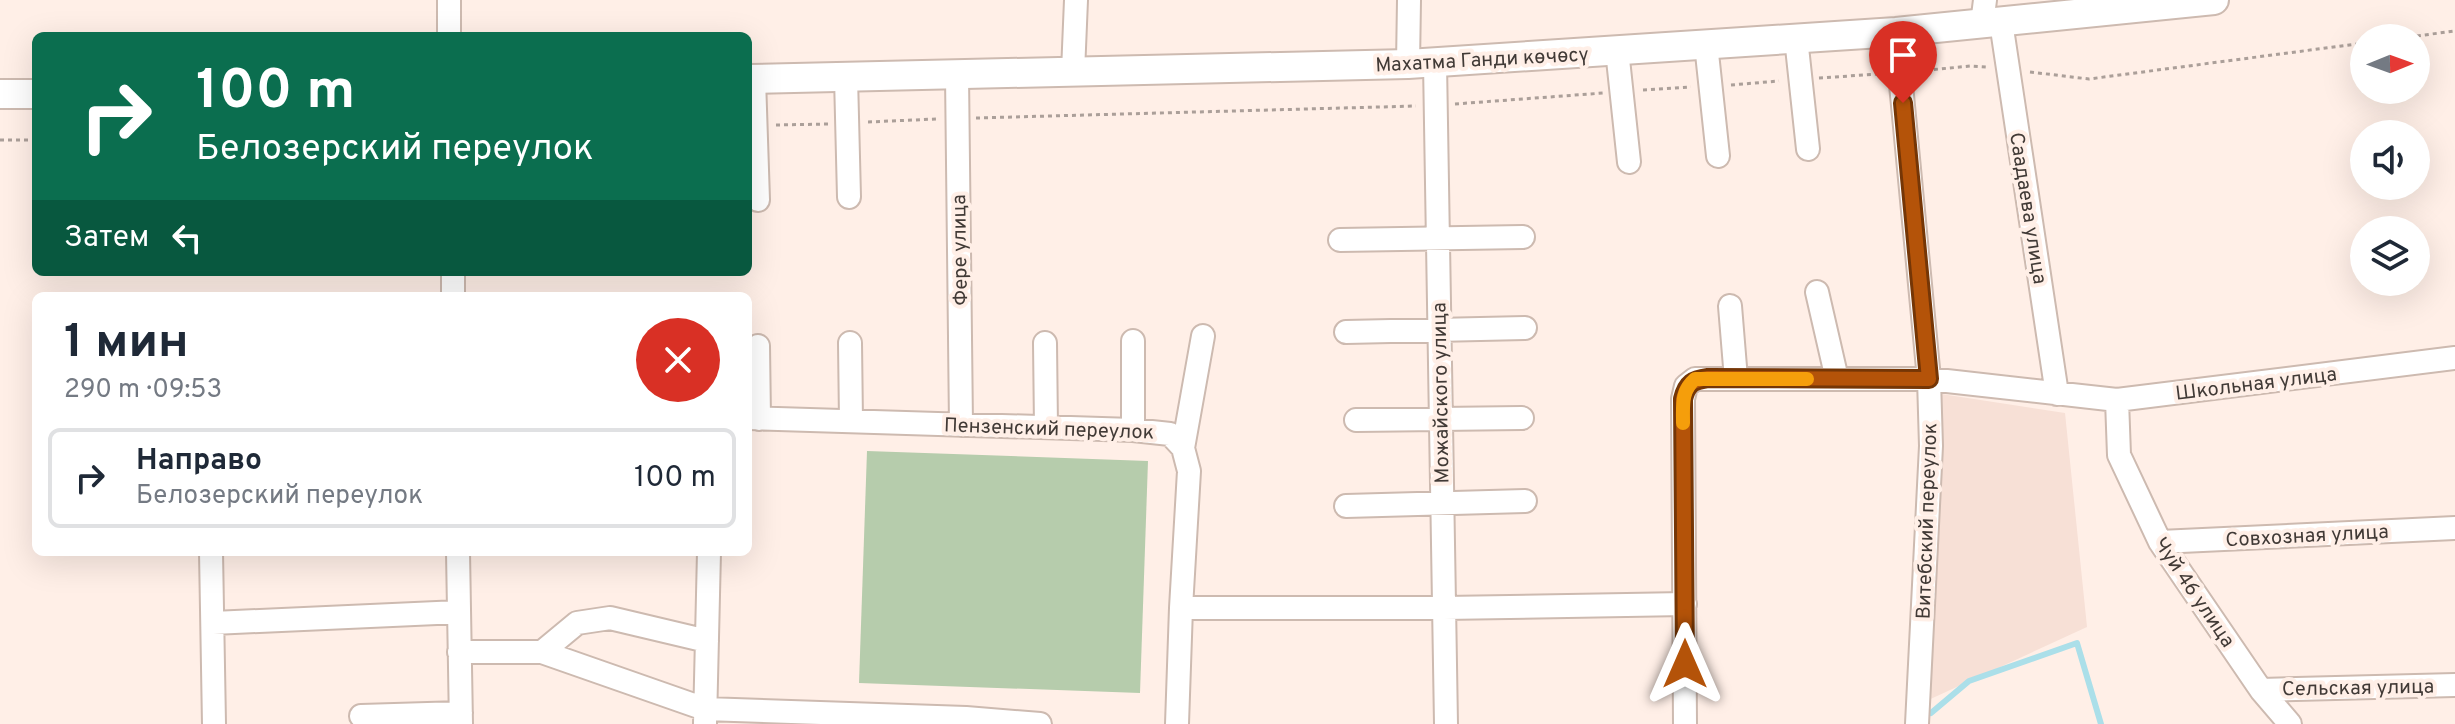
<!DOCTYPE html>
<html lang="ru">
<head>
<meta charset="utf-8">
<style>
	:root { --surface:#fff; --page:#f6f6f7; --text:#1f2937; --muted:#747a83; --line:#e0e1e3 }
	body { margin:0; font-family:Overpass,sans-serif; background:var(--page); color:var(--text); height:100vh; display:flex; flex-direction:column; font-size:30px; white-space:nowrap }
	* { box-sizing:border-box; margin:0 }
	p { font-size:26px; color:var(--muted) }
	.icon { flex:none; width:44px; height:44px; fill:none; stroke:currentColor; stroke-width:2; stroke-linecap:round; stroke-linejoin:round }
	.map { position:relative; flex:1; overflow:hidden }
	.drawer { position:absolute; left:32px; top:292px; width:720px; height:264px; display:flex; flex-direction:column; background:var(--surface); border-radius:12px; box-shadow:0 8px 32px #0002 }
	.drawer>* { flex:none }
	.top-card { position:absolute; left:32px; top:32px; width:720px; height:244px; border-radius:12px; box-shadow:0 8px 32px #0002; background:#0b6e4f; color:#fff; overflow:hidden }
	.needle { width:52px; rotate:89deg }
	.controls { position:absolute; left:2350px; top:24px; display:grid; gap:16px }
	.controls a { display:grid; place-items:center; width:80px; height:80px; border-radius:50%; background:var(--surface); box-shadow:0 8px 32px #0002; font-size:40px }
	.pin { position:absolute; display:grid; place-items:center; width:68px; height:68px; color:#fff; margin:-82px -34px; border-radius:50% 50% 50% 0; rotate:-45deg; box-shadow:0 0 8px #0007 }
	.pin .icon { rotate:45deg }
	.me { position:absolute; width:88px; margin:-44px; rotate:0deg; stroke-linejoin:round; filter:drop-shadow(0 0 6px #0008) }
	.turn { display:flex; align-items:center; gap:28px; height:168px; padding:0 32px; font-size:36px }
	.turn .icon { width:104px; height:104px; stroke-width:2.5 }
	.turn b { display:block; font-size:56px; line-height:68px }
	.then { display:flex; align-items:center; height:76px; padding:0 32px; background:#0003; gap:16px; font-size:30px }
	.round { display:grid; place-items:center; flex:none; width:84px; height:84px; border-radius:42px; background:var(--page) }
	.summary { display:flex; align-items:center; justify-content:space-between; height:136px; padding:0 32px }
	h1 { font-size:48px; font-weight:700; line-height:60px }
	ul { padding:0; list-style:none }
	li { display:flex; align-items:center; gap:24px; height:100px; margin:0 16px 12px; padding:0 16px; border:4px solid var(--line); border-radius:12px }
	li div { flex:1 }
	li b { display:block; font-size:30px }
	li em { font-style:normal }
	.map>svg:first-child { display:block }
	.industrial { fill:#f7e0d6 }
	.green { fill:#b6ccac }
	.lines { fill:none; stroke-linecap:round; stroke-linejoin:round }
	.stream { stroke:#abdfe9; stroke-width:6 }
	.minor-casing { stroke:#cdbab0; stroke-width:26 }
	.major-casing { stroke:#cdbab0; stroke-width:32 }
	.path { stroke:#ab9f99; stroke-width:3; stroke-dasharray:4 4; stroke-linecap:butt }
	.minor { stroke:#fff; stroke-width:22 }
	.major { stroke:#fff; stroke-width:28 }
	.route-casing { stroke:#753606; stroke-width:20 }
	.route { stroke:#b45309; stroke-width:14 }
	.slow { stroke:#f59e0b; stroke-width:14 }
	.labels { text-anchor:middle; stroke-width:8; stroke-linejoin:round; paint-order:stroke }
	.street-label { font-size:20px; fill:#413a36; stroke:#ffefe7 }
</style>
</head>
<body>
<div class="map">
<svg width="2455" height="724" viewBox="0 0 2455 724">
	<rect width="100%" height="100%" fill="#ffefe7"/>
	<path class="industrial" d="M1935,393L2065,413L2087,627L1924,702Z"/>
	<path class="green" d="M867,451L1148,461L1140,693L859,683Z"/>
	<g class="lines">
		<path class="stream" d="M1931,713L1969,681L2077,643L2101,724"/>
		<g class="minor-casing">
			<path id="minor" d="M449,0V36
				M2001,22L2057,394
				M1982,24L1985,0
				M1896,32L1929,379L1931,446L1917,724
				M1796,38L1808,149
				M1706,44L1718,156
				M1617,50L1629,162
				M1435,63L1446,724
				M1408,64L1409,0
				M1073,72L1076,0
				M957,75L961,425
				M846,77L849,197
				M754,79L758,200
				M1340,240L1523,237
				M453,272V296
				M1817,292L1837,379
				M1730,306L1736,379
				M1346,332L1525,328
				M850,343L851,421
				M1045,343L1046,427
				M758,346L759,419
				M2117,400L2119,455L2160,542L2261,690L2290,724
				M748,418L1133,430L1170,434L1183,448L1189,471L1181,608H1444L1685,604
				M1356,420L1522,418
				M1133,430V341
				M1183,448L1203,336
				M1346,506L1525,501
				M2160,542L2455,528
				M211,552L214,724
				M458,552L461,724
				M213,623L459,612
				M459,652H542L705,709L966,718L1040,724
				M542,652L577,623L610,618L707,641
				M2261,690L2455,685
				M361,716L461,713
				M705,723L709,552
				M1177,724L1181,608
				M1685,724L1683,399L1686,386L1695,379H1929L2117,400L2455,358"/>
		</g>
		<g class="major-casing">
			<path id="major" d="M748,79L1408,64L1896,32L2214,0
				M0,94H36"/>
		</g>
		<path class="path" d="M2401,38L2455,31
			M1918,71L1971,66L1986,67
			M2030,72L2089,79L2364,43
			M1819,78L1879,74
			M1731,85L1779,81
			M1643,90L1691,87
			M1455,104L1603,93
			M976,118L1416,106
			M868,122L936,119
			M776,125L828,124
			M0,140H36"/>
		<use href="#minor" class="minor"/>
		<use href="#major" class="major"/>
	</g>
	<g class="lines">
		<g class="route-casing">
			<path id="route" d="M1685,664L1683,399C1687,383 1693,380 1708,378L1929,379L1903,103"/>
		</g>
		<use href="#route" class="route"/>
		<path class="slow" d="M1683,423C1683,405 1681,391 1695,379H1807"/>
	</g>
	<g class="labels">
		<g class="street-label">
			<text transform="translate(1482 59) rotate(-3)" y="7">Махатма Ганди көчөсү</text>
			<text transform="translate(2029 208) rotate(81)" y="7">Саадаева улица</text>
			<text transform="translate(959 250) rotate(-91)" y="7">Фере улица</text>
			<text transform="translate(2256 383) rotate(-7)" y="7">Школьная улица</text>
			<text transform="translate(1440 393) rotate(-91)" y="7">Можайского улица</text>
			<text transform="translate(1049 428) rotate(2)" y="7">Пензенский переулок</text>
			<text transform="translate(1926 521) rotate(-88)" y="7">Витебский переулок</text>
			<text transform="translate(2307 535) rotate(-3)" y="7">Совхозная улица</text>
			<text transform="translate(2195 592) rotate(56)" y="7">Чуй 46 улица</text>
			<text transform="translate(2358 687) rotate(-1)" y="7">Сельская улица</text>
		</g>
	</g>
</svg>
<div class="controls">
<a><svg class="needle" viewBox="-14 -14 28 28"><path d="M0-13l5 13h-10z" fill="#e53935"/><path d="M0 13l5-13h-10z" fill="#747a83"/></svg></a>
<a><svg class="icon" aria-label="sound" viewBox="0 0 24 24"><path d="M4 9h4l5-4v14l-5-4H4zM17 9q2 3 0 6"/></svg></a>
<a><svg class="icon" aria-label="layers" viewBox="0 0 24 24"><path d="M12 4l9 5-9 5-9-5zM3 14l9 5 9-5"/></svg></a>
</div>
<div class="pin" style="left:1903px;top:103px;background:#d93025"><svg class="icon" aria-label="arrive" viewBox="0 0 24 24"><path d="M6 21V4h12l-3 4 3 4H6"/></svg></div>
<svg class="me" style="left:1685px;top:664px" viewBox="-20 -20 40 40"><path d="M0-17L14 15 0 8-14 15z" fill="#b45309" stroke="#fff" stroke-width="4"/></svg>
<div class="top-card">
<div class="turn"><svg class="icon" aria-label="right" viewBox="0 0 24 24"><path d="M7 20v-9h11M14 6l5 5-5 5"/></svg><div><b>100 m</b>Белозерский переулок</div></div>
<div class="then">Затем<svg class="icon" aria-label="left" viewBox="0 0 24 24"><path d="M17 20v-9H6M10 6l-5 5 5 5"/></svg></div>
</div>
<section class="drawer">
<div class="summary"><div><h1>1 мин</h1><p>290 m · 09:53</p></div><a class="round" style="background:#d93025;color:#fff"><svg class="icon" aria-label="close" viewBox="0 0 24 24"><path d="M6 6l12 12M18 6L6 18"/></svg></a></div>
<ul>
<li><svg class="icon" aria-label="right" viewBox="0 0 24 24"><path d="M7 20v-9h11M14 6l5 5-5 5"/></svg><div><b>Направо</b><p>Белозерский переулок</p></div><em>100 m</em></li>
</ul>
</section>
</div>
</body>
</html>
